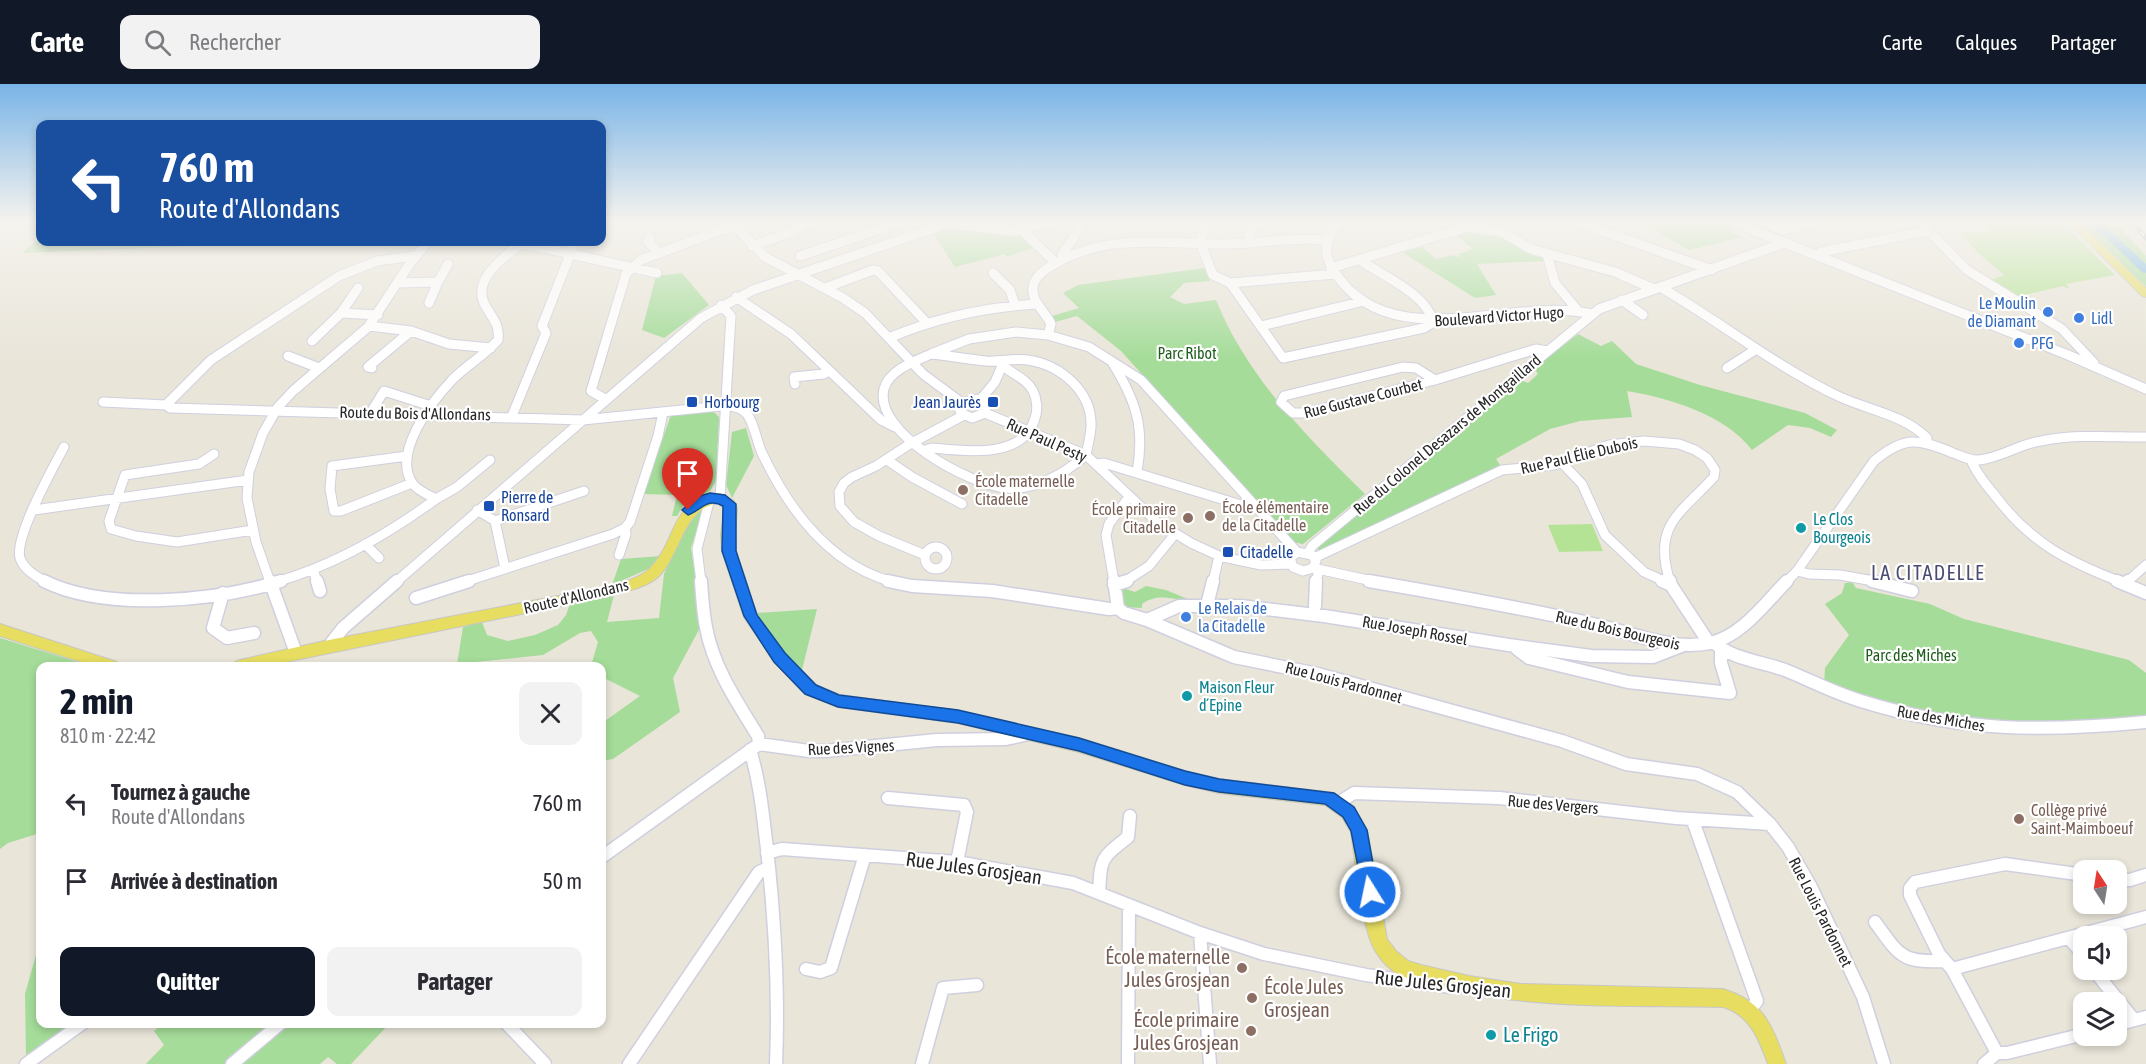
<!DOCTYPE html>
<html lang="fr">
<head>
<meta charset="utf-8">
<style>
	:root { --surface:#fff; --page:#f2f2f3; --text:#2b2b33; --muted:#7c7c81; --accent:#111827 }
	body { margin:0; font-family:"Asap Condensed",sans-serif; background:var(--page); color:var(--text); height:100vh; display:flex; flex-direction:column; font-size:22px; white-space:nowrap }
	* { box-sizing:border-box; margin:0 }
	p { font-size:20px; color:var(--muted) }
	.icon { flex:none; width:33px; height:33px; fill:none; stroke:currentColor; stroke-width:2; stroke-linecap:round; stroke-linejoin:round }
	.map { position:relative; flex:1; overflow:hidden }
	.panel { position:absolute; left:36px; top:578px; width:570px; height:366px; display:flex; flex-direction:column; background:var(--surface); border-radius:12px; box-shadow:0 3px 9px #0003 }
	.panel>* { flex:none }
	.banner { position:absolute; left:36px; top:36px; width:570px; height:126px; border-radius:12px; box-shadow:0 3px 9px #0003; background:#1a4fa0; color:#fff; overflow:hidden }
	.needle { width:39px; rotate:348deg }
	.fabs { position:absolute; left:2073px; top:776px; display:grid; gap:12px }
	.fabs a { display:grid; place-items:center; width:54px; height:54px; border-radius:12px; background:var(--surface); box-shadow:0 3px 9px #0003; font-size:30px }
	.pin { position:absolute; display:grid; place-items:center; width:51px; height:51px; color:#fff; margin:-62px -26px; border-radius:50% 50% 50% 0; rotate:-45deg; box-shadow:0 0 6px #0007 }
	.pin .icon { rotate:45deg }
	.me { position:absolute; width:66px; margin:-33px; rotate:350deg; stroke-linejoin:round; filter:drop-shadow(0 0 4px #0008) }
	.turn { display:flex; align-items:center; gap:21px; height:126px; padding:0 24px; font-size:27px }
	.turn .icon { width:78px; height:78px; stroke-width:2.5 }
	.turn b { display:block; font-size:42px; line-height:51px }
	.round { display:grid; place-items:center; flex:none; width:63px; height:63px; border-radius:12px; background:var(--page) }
	.summary { display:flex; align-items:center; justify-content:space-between; height:102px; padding:0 24px }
	h1 { font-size:36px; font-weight:700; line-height:45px; color:var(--accent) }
	.primary-button { display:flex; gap:12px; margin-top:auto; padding:12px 24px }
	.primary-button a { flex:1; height:69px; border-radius:12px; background:var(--accent); color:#fff; font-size:24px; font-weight:700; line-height:69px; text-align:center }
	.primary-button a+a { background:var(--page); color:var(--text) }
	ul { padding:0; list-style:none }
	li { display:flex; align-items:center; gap:18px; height:78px; padding:0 24px }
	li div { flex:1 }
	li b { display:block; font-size:22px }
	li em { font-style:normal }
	header { display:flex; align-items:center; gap:36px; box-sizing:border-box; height:84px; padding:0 30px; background:var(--accent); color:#fff }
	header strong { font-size:28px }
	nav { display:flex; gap:33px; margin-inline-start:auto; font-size:21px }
	.search { width:420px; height:54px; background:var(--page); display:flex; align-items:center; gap:15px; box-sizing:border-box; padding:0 21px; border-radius:12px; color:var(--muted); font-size:22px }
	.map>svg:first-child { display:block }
	.green { fill:#a5dc99 }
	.pitch { fill:#b5e395 }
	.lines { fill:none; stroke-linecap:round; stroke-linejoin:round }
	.river { fill:#72b4e5; fill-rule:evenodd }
	.minor-far1-casing { stroke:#cfcfdf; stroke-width:11 }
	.minor-casing { stroke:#cfcfdf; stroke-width:15 }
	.major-casing { stroke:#c7c7c7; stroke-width:2 }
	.minor-far1 { stroke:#fff; stroke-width:9 }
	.minor { stroke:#fff; stroke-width:12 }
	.major { fill:#e6dd61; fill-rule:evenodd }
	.rail-casing { stroke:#9d9db0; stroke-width:4.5 }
	.rail { stroke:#fff; stroke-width:2; stroke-dasharray:6; stroke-linecap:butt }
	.route { fill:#1a73e8; stroke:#114b97; stroke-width:1.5 }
	.shop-dot { fill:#3f7fe0; stroke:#fff; stroke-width:2 }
	.transit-dot { fill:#1a4fb4; stroke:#fff; stroke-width:2 }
	.education-dot { fill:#8d6e63; stroke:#fff; stroke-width:2 }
	.culture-dot { fill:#0f9aa8; stroke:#fff; stroke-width:2 }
	.labels { text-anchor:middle; stroke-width:4.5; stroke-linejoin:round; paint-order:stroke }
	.shop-label { font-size:16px; fill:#366cbe; stroke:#fff; text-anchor:start }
	.street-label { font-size:16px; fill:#272727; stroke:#fff }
	.park-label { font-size:16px; fill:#205e1e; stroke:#fff }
	.transit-label { font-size:16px; fill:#164399; stroke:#fff; text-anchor:start }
	.education-label { font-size:16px; fill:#785e54; stroke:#fff; text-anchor:start }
	.culture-label { font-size:16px; fill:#0d838f; stroke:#fff; text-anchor:start }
	.quarter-label { font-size:20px; letter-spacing:1.5px; fill:#4b4c74; stroke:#fff }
	.near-street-label { font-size:20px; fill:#272727; stroke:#fff }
	.near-education-label { font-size:20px; fill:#785e54; stroke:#fff; text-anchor:end }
	.near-culture-label { font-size:20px; fill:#0d838f; stroke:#fff; text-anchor:start }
</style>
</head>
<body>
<header>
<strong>Carte</strong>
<div class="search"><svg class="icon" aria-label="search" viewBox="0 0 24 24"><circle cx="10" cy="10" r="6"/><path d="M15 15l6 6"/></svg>Rechercher</div>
<nav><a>Carte</a><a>Calques</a><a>Partager</a></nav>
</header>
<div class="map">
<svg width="2146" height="980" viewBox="0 0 2146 980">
	<rect width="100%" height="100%" fill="#e9e5d9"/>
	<path class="green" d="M1641,138H1725L1745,146L1734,145L1729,148L1743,153L1689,166Z
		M2080,138H2115L2146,172V202L2116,176Z
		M949,143L1020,150L1049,176V179L1032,164L1007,173L1005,170L955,183L933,149Z
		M1464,147L1493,148L1541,172L1544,177L1477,180L1496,211L1475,214L1402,168L1422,163L1436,175L1454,171L1457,173L1460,172L1458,170L1473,165L1457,152Z
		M40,154V158H302L22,169Z
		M1205,184L1210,197L1184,199L1170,213L1184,220L1216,216C1247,293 1307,353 1365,410L1303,460L1293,458L1121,267L1077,232L1055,238L1052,232L1079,224L1063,209L1078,201Z
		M682,189L709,221L664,254L642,246L656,192Z
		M1578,250L1601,262L1612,257L1636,280L1700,301L1805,329L1837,346L1831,353L1810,344L1788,341L1752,366C1726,331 1669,314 1627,307L1632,333L1580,337L1550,345L1496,375L1500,381L1341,459L1336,458L1318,467V464L1521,296L1528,299L1538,290L1534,284Z
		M713,327L719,333L716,397L710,407L685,419L677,432H672L677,411L643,410L671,331Z
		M746,344L754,372L732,414L726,401L732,348Z
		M705,419L691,464L702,540L673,594L680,628L613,675L602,677V639L640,612L602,593V582H591L598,558L591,547L580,549L543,571L457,580L463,543L482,538L487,551L508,557L535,551L558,541L566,531L570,520L614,511L607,538L659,534L664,490L693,427Z
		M661,472L648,485L612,501L621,475Z
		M1852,498L1856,504L1930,520L1964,535L2129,576L2146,589V635L2037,642L1937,632L1824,601L1825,584L1849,551L1825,520L1842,509L1845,499Z
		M1146,502L1166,506L1195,518L1177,519L1176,515C1162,513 1154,512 1142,520V524L1124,523L1119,509L1123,504L1135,508Z
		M817,525L801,590L779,565L757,529Z
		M0,554L91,582H40V749L8,759L0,765Z
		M40,857V939H72L26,971L25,910Z
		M164,939H390L351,980H337L328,973L320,980H146L164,961L154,947Z"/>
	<path class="pitch" d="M1982,138H2061L2115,191L2066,200L2070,205L2063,202L2016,213L1989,197L2004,191L1978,169L1961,149L1991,148Z
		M1592,440L1603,467L1559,468L1548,441Z"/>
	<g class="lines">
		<path class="river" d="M2089,138H2100L2146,180V189L2142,188Z"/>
		<g class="minor-far1-casing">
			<path id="minor-far1" d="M731,138L765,173L843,214L865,229L923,290L962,319
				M1208,138L1200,158L1213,191L1230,199L1283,274L1424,244L1434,238C1424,208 1384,193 1360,176
				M1339,138C1325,154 1322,169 1334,187C1389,275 1514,211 1592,230
				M1577,138L1712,186
				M1732,138L2068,271L2146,305
				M1761,138L1783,146L1815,138
				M1920,138L1967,186L2062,245L2094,279
				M944,139L1014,147L1053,138
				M1023,147L1056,179
				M650,153L648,158L659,169
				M516,158L657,189
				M1249,159L1251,145L1261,138
				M752,162L792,148L810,138
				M1547,170L1555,199L1579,228
				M1818,171L1821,168L1927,147
				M800,172L901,138
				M1062,175V171L1084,138
				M1331,184L1467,143L1502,148L1531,165L1615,188L1654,205
				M993,189L1010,206L1015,221
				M397,199L438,198L448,180
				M1230,199L1335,190
				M1660,203C1721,238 1776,283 1840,313C1869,326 1904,331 1927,354V358
				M358,204L341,229L378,231
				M825,204L873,186L878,187L926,238
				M736,213L791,250L881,336L895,343
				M1622,216L1643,231
				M429,219L438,198
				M369,242L411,247L449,260L491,264
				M1261,242L1364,217
				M1048,251L1051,240C1045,227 1028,215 1034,199C1038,189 1049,183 1058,178C1112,148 1170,161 1229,160C1261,159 1293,153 1325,156
				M891,253C939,233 985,223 1037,220
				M312,257L341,229
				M931,270C949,272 968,275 986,277C1000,278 1014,274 1028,276C1060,281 1093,307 1091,344C1090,353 1088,362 1086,371C1064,390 1038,406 1007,404C971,402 873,349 884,305C889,286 915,277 931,270Z
				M931,270L969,255L1016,248L1048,251L1089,263L1141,296L1297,468
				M288,272L319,284
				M1112,278C1136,317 1145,343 1137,388
				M1403,283L1416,284L1435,296L1305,329H1293L1281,318L1284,312Z
				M372,284L368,283L411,247
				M1727,284L1755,266
				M1435,296L1536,265L1548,267
				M795,300L794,293L824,290L829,287
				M605,315L591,307L626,190L641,176L734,141
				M977,315L987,320L985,329L972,334L961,329L959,324L962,319Z
				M981,315L995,298L1002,282
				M103,318L166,321L170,324L583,336L721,322C730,322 740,322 747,330C755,341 756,356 762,369C789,426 829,481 893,498
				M166,321L211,276L339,192L377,177L414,172
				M371,328L384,307L431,322
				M985,329L1086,371L1157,438L1191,459L1219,472L1261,481L1291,480
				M512,332L546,249L542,242L575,158
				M925,366L932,364C963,367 1024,376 1035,334C1038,326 1037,315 1033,307C1026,293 1008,289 998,277
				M214,370L199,380L125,391L109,437L111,445L136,452L177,458L253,446
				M407,372L332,382L330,405L334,427H341L412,399
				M887,376L912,393L962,420
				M1971,376C1977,390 1987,402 1997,414C2032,460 2069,478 2121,498
				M1562,379L1582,400L1605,451L1644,488L1666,498
				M1097,380L1104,379L1241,421L1256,423
				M720,414L731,232L721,221
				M436,415L457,403L490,376
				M34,426L248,396
				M477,426L495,437L505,484
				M495,437L584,407
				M365,460L379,474
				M925 474a11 11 0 1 1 22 0a11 11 0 1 1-22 0Z
				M1297,468L1312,471L1316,477L1313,484L1303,487L1293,483L1290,474Z
				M1308,469L1312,462L1599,225L1784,159
				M619,471L626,450L625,444L630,438L658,352L663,329
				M925,471L879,452L854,438L840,422L839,408L844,399L852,393L876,382L910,360L964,331
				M1314,474L1502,386L1554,381L1609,361L1644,357L1679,360L1695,366L1707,374L1715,386L1714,393C1680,430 1652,441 1670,498
				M1313,484L1377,498
				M313,485L317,498
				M1797,487L1809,490L1840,491L1879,498
				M47,498C36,493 24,486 20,474C14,453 53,384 64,363
				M270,498L256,458L247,414L249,388L263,349L278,323L293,307L368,243L411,178L428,158
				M276,498C335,481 387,451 436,415C429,411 418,407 413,400C391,370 432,317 453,295C467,281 485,271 498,256C500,240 492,234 485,221C471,195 505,173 521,159
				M396,498L701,234L753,206L952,138
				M464,498L613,450L625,444
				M701,498L697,465L710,414
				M1114,498L1106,451L1109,440L1129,413
				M1124,498L1149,482L1175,450
				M1213,498L1219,472
				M1316,498L1319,486
				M1786,498L1797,487L1874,377C1904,352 1918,354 1953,369C1962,372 1970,377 1979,376C2001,374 2019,360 2041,357C2075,350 2111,353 2146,353
				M2127,498L2146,481"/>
		</g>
		<g class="minor-casing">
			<path id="minor" d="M44,497C106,528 216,517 281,497
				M270,497L296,569
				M317,497L320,507
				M701,497C702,512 703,528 706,543C713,583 737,618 758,652L759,660
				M888,497L912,502L992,507L1109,525L1118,524L1124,529L1147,536L1234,573L1318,590L1562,657L1626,680L1697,690L1737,708L1770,740L1788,763L1811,803L1863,913L1884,980
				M1114,497L1118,524
				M1369,497C1444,510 1519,523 1593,540C1631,548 1670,567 1710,559C1742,552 1765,519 1787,497
				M1662,497L1671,501L1709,559
				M1670,497L1671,501
				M1872,497L1912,507
				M2117,497L2146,509
				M2126,499L2128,497
				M1114,501L1127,497
				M223,509L213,544L227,554L254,549
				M416,514L469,497
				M1207,521L1213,497
				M1315,522L1316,497
				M1147,536L1179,522H1241L1324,532L1509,561L1591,572L1653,573L1684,561
				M1713,558C1734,576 1760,577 1785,586C1810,596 1834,609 1861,617C1960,648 2044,648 2146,638
				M329,562L343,544L397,497
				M1517,565L1529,574L1628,598L1730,609L1721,579V566
				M750,666C760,698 763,732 767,765C775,837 779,908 776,980
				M888,714L964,721L967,728L957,778
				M1338,719L1354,709L1499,714L1676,734L1770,740
				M1693,737L1757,917L1750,926
				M767,769L782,765L957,778L1073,799L1200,849L1264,870L1366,891L1451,903
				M602,773L759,660L809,667H825L937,656L1006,655L1028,650
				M2116,796H2130L2146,791
				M1099,809C1101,774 1100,775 1128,753L1130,732
				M1875,838C1899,871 1901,879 1944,877
				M1200,849L1210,980
				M2069,854L2084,872
				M806,885L820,888L831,884L865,771
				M1952,885L2146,833
				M2093,885L2134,936
				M506,939L545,980
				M2116,941L2146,933
				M1997,969L1952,885L1939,870L1910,811V804L1915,798L2005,780L2084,791
				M1997,969H2007L2084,950
				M26,980L83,939
				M232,980L281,939
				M629,980L759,788L768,784
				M922,980L943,904L977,901
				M1128,980L1129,821
				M1984,980L1997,969"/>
		</g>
		<g class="major-casing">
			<path id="major" d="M2068,138H2079L2146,204V213L2142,212Z
				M720,409L734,417L737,425L735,450L736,467L757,531L785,570L816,601L840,611L958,627L1079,654L1185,687L1219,695L1334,709L1354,723L1367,746L1387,855L1396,867L1408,877L1421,881L1469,892L1521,900L1723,905C1765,918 1772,942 1786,980H1768C1759,955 1750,931 1723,923C1633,921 1539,926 1450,905C1433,901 1414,898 1398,890C1389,885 1381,876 1376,868C1361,844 1356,778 1351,748L1342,733L1325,721L1219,709L1185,701L1079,668L958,639L838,623L806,609L775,578L744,533L722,467L721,450L725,425L718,419C682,425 681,471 658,493C644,505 622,508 605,513L266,582H233L235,578L240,576L329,556L605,503C619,499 636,496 648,486C680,456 666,418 720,409Z
				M0,540L117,578L119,582H94L0,552Z"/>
		</g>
		<use href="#minor-far1" class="minor-far1"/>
		<use href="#minor" class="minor"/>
		<use href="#major" class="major"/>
		<g class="rail-casing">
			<path id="rail" d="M2133,138L2146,154"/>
		</g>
		<use href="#rail" class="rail"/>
	</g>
	<linearGradient id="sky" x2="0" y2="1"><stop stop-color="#79b4e7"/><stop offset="0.5" stop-color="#f5f3ee"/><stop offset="1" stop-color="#f5f3ee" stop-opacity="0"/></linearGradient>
	<rect width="2146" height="275" fill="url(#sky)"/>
	<path class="route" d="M710,409L725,411L736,420V467L757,531L785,569L816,601L839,611L958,626L1079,654L1185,687L1219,695L1334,709L1354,723L1367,746L1378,808L1375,814L1370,816L1364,814L1351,747L1343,733L1325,720L1219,708L1185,701L1079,667L958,639L838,623L805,610L774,578L744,532L722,467L723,422C708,413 701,426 688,431L682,426L696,413Z"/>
	<g class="shop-dot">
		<circle cx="2048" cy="228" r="6"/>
		<circle cx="2079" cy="234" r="6"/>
		<circle cx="2019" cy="259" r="6"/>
		<circle cx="1186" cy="533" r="6"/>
	</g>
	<g class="transit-dot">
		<rect x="686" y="312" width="12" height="12" rx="3"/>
		<rect x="987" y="312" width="12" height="12" rx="3"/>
		<rect x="483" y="416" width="12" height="12" rx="3"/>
		<rect x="1222" y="462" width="12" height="12" rx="3"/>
	</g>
	<g class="education-dot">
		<circle cx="963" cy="406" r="6"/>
		<circle cx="1210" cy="432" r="6"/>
		<circle cx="1188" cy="434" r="6"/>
		<circle cx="2019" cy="735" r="6"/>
		<circle cx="1242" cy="884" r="6"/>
		<circle cx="1252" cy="914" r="6"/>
		<circle cx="1251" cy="947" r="6"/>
	</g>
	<g class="culture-dot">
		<circle cx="1801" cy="444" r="6"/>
		<circle cx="1187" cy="612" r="6"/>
		<circle cx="1491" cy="951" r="6"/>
	</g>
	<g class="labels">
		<g class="shop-label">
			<text x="2036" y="225" text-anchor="end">Le Moulin<tspan x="2036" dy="18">de Diamant</tspan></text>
			<text x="2091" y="240">Lidl</text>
			<text x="2031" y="265">PFG</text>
			<text x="1198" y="530">Le Relais de<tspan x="1198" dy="18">la Citadelle</tspan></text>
		</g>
		<g class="street-label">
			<text transform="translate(1499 232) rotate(-4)" y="6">Boulevard Victor Hugo</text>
			<text transform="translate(1363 314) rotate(-14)" y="6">Rue Gustave Courbet</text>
			<text transform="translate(415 329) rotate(1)" y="6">Route du Bois d'Allondans</text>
			<text transform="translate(1447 350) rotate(-40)" y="6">Rue du Colonel Desazars de Montgaillard</text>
			<text transform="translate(1047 356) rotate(24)" y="6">Rue Paul Pesty</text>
			<text transform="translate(1579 371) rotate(-13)" y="6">Rue Paul Élie Dubois</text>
			<text transform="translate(576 512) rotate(-13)" y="6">Route d'Allondans</text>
			<text transform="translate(1415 546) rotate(10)" y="6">Rue Joseph Rossel</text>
			<text transform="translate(1618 546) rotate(13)" y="6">Rue du Bois Bourgeois</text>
			<text transform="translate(1344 598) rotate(15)" y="6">Rue Louis Pardonnet</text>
			<text transform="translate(1941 634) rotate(10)" y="6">Rue des Miches</text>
			<text transform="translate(851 663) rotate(-3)" y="6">Rue des Vignes</text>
			<text transform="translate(1553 720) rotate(5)" y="6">Rue des Vergers</text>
			<text transform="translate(1821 828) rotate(63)" y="6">Rue Louis Pardonnet</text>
		</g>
		<g class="park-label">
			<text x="1187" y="275">Parc Ribot</text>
			<text x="1911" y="577">Parc des Miches</text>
		</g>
		<g class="transit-label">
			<text x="704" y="324">Horbourg</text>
			<text x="981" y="324" text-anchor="end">Jean Jaurès</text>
			<text x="501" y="419">Pierre de<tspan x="501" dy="18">Ronsard</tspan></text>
			<text x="1240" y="474">Citadelle</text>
		</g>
		<g class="education-label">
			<text x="975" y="403">École maternelle<tspan x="975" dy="18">Citadelle</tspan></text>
			<text x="1222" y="429">École élémentaire<tspan x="1222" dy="18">de la Citadelle</tspan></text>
			<text x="1176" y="431" text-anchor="end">École primaire<tspan x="1176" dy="18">Citadelle</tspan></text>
			<text x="2031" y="732">Collège privé<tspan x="2031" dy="18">Saint-Maimboeuf</tspan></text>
		</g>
		<g class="culture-label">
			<text x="1813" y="441">Le Clos<tspan x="1813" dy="18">Bourgeois</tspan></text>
			<text x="1199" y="609">Maison Fleur<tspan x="1199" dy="18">d´Epine</tspan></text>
		</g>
		<g class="quarter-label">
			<text x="1928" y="496">LA CITADELLE</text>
		</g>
		<g class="near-street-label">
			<text transform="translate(974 784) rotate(8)" y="7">Rue Jules Grosjean</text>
			<text transform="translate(1443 900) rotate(6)" y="7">Rue Jules Grosjean</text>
		</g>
		<g class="near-education-label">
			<text x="1230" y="880">École maternelle<tspan x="1230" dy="23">Jules Grosjean</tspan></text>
			<text x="1264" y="910" text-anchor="start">École Jules<tspan x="1264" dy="23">Grosjean</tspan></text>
			<text x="1239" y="943">École primaire<tspan x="1239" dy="23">Jules Grosjean</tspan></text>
		</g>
		<g class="near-culture-label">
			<text x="1503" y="958">Le Frigo</text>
		</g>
	</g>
</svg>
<div class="fabs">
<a><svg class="needle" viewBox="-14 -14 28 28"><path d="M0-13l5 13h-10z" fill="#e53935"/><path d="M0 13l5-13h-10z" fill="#7c7c81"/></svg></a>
<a><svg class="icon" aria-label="sound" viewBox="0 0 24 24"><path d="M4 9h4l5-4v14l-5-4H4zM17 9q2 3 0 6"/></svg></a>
<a><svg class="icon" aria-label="layers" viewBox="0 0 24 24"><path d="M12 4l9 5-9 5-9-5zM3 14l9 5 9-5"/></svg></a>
</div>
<div class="pin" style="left:688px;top:426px;background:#d93025"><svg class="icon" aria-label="arrive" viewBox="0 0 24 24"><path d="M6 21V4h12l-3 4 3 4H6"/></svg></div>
<svg class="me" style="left:1370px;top:808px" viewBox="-20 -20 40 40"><circle r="17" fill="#1a73e8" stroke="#fff" stroke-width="3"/><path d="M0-11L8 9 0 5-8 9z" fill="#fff"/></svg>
<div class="banner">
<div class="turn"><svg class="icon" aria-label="left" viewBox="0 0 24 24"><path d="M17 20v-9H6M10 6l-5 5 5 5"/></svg><div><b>760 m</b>Route d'Allondans</div></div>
</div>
<section class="panel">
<div class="summary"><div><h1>2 min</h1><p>810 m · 22:42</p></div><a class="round"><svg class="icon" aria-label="close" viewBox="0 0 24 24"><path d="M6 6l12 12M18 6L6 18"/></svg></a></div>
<ul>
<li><svg class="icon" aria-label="left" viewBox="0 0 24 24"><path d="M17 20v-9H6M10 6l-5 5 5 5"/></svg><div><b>Tournez à gauche</b><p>Route d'Allondans</p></div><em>760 m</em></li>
<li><svg class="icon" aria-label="arrive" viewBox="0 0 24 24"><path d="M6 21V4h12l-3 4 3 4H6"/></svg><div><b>Arrivée à destination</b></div><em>50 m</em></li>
</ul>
<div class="primary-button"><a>Quitter</a><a>Partager</a></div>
</section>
</div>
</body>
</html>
